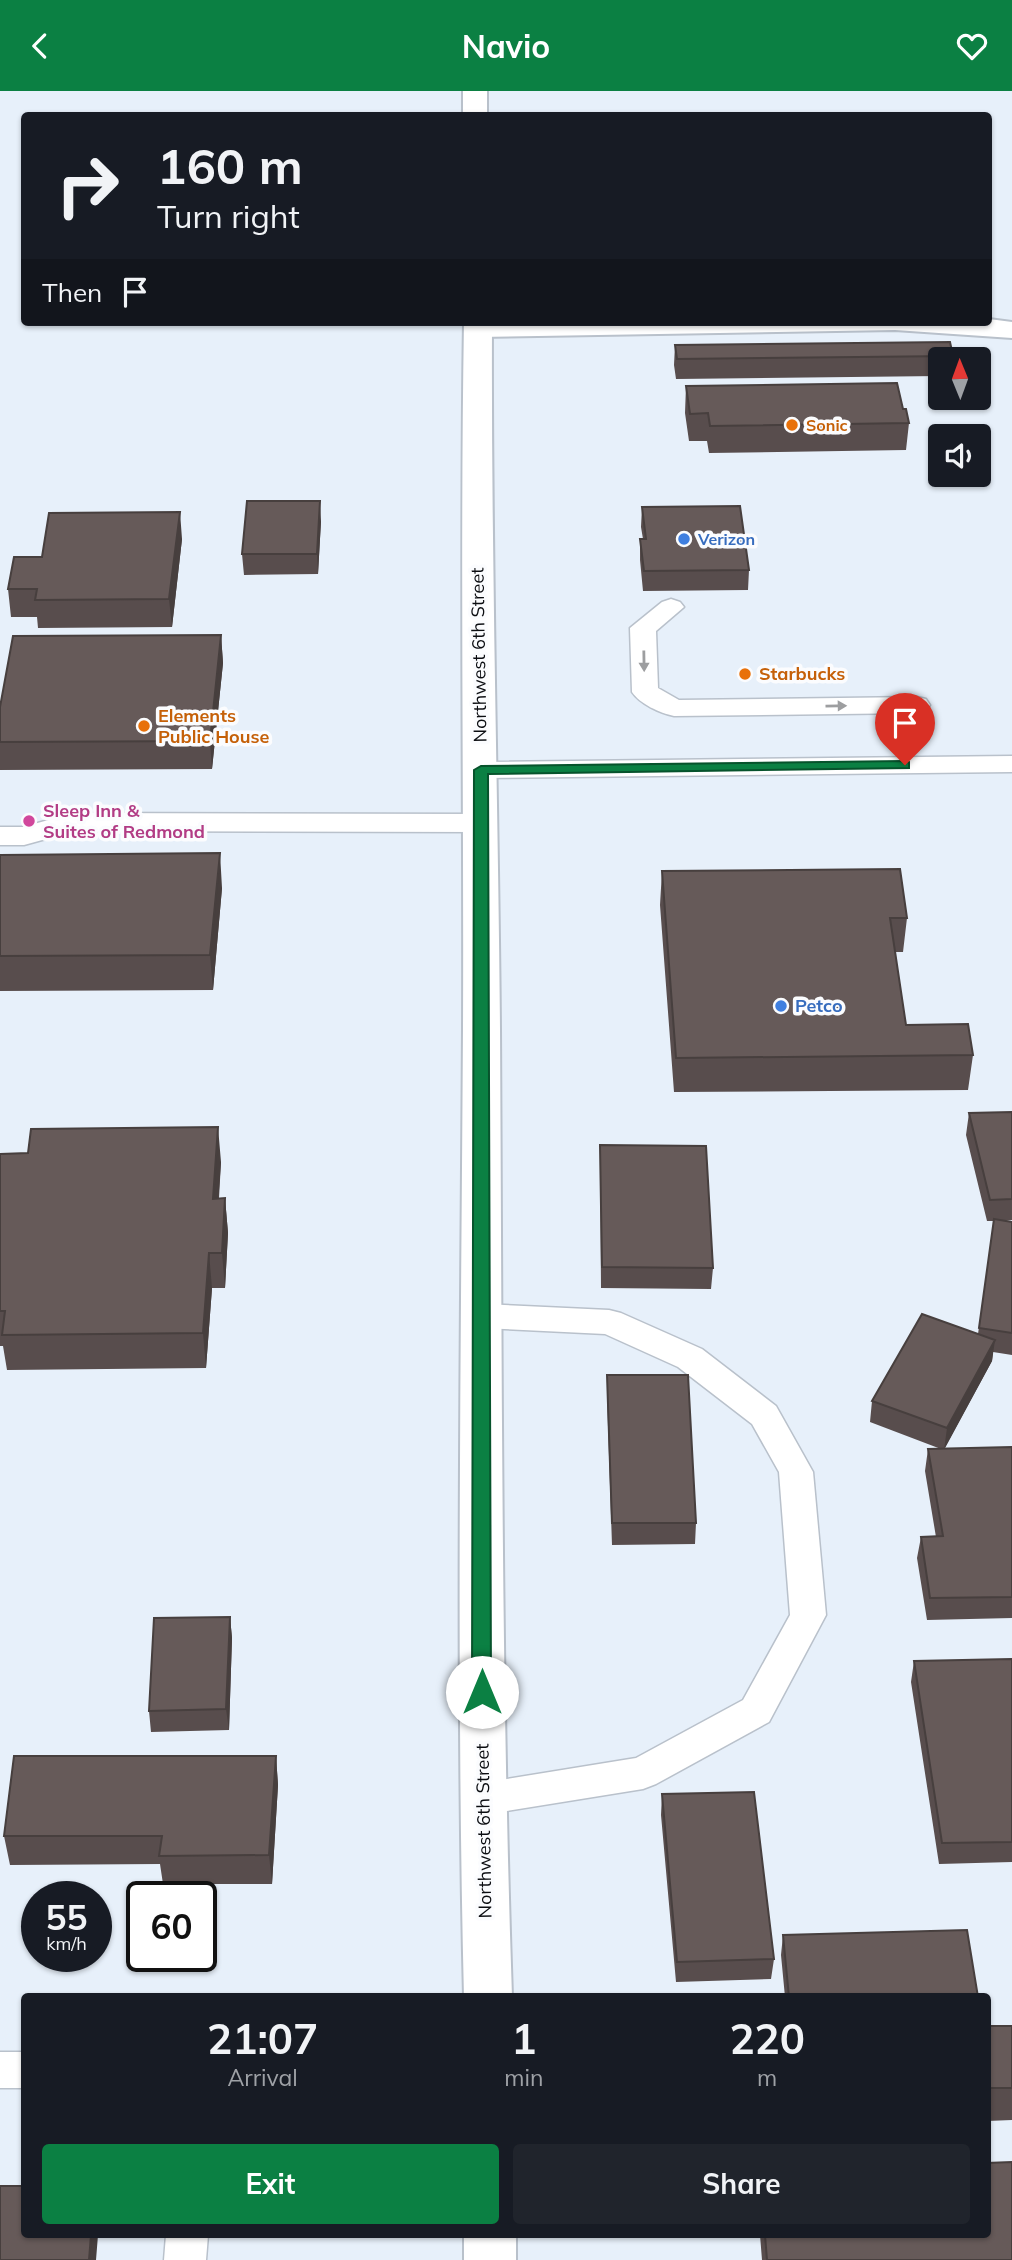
<!DOCTYPE html>
<html lang="en">
<head>
<meta charset="utf-8">
<style>
	:root { --surface:#171b24; --page:#20242c; --text:#f1f3f6; --muted:#9ea1a6; --accent:#0b8043 }
	body { margin:0; font-family:Mulish,sans-serif; background:var(--page); color:var(--text); height:100vh; display:flex; flex-direction:column; font-size:26px; white-space:nowrap }
	* { box-sizing:border-box; margin:0 }
	p { font-size:23px; color:var(--muted) }
	.icon { flex:none; width:38px; height:38px; fill:none; stroke:currentColor; stroke-width:2; stroke-linecap:round; stroke-linejoin:round }
	.map { position:relative; flex:1; overflow:hidden }
	.drawer { position:absolute; left:21px; top:1902px; width:970px; height:245px; display:flex; flex-direction:column; background:var(--surface); border-radius:7px; box-shadow:0 2px 5px #0004 }
	.drawer>* { flex:none }
	.hud { position:absolute; left:21px; top:21px; width:971px; height:214px; border-radius:7px; box-shadow:0 2px 5px #0004; background:#171b24; color:var(--text); overflow:hidden }
	.needle { width:46px; rotate:359deg }
	.controls { position:absolute; left:928px; top:256px; display:grid; gap:14px }
	.controls a { display:grid; place-items:center; width:63px; height:63px; border-radius:7px; background:var(--surface); box-shadow:0 2px 5px #0004; font-size:35px }
	.speed { position:absolute; left:21px; top:1790px; display:flex; gap:14px; font-size:35px; font-weight:700; text-align:center }
	.speed>* { display:grid; place-content:center; width:91px; height:91px; border-radius:50%; background:var(--surface); box-shadow:0 2px 5px #0004; line-height:1 }
	.speed small { font-size:18px; font-weight:400 }
	.speed .limit { border:4px solid #111; border-radius:10px; background:#fff; color:#111 }
	.pin { position:absolute; display:grid; place-items:center; width:60px; height:60px; color:#fff; margin:-72px -30px; border-radius:50% 50% 50% 0; rotate:-45deg; box-shadow:0 0 7px #0007 }
	.pin .icon { rotate:45deg }
	.me { position:absolute; width:77px; margin:-38px; rotate:0deg; stroke-linejoin:round; filter:drop-shadow(0 0 5px #0008) }
	.turn { display:flex; align-items:center; gap:24px; height:147px; padding:0 21px; font-size:32px }
	.turn .icon { width:91px; height:91px; stroke-width:2.5 }
	.turn b { display:block; font-size:49px; line-height:60px }
	.then { display:flex; align-items:center; height:66px; padding:0 21px; background:#0003; gap:14px; font-size:26px }
	.eta { display:flex; justify-content:space-evenly; align-items:center; height:119px; text-align:center }
	.eta b { font-size:42px; font-weight:700; line-height:49px }
	.primary-button { display:flex; gap:14px; margin-top:auto; padding:14px 21px }
	.primary-button a { flex:1; height:80px; border-radius:7px; background:var(--accent); color:#fff; font-size:28px; font-weight:700; line-height:80px; text-align:center }
	.primary-button a+a { background:var(--page); color:var(--text) }
	header { display:flex; justify-content:space-between; align-items:center; height:91px; padding:0 21px; background:var(--accent); color:#fff; font-size:32px; font-weight:700 }
	.map>svg:first-child { display:block }
	.lines { fill:none; stroke-linecap:round; stroke-linejoin:round }
	.service-casing { stroke:#b9c1cb; stroke-width:3 }
	.tertiary-casing { stroke:#b9c1cb; stroke-width:4 }
	.primary-casing { stroke:#b9c1cb; stroke-width:4 }
	.service { fill:#fff; fill-rule:evenodd }
	.tertiary { fill:#fff; fill-rule:evenodd }
	.primary { fill:#fff; fill-rule:evenodd }
	.wall { fill:#584d4d }
	.shaded-wall { fill:#473f3e }
	.building { fill:#665a59; stroke:#473f3e; stroke-width:2 }
	.oneway { fill:#9d9ea0 }
	.route { fill:#0b8043; stroke:#07532c; stroke-width:2 }
	.food-dot { fill:#e8710a; stroke:#fbfcfe; stroke-width:2.5 }
	.shop-dot { fill:#3f7fe0; stroke:#fbfcfe; stroke-width:2.5 }
	.hotel-dot { fill:#d1479c; stroke:#fbfcfe; stroke-width:2.5 }
	.labels { text-anchor:middle; stroke-width:7; stroke-linejoin:round; paint-order:stroke }
	.far-food-label { font-size:16px; font-weight:bold; fill:#c56008; stroke:#fbfcfe; text-anchor:start }
	.far-shop-label { font-size:16px; font-weight:bold; fill:#366cbe; stroke:#fbfcfe; text-anchor:start }
	.street-label { font-size:18px; fill:#0b0d11; stroke:#fbfcfe }
	.food-label { font-size:18px; font-weight:bold; fill:#c56008; stroke:#fbfcfe; text-anchor:start }
	.hotel-label { font-size:18px; font-weight:bold; fill:#b23c85; stroke:#fbfcfe; text-anchor:start }
	.shop-label { font-size:18px; font-weight:bold; fill:#366cbe; stroke:#fbfcfe; text-anchor:start }
</style>
</head>
<body>
<header><svg class="icon" aria-label="back" viewBox="0 0 24 24"><path d="M15 5l-7 7 7 7"/></svg>Navio<svg class="icon" aria-label="heart" viewBox="0 0 24 24"><path d="M12 20l-8-8c-3-5 5-10 8-4 3-6 11-1 8 4z"/></svg></header>
<div class="map">
<svg width="1012" height="2169" viewBox="0 0 1012 2169">
	<rect width="100%" height="100%" fill="#e7f0fa"/>
	<g class="lines">
		<g class="service-casing">
			<path id="service" d="M671,508L680,511L684,516L656,540L658,597L679,609L917,606L926,608L930,614L926,620L917,622L674,625C660,622 640,613 632,601L630,537L662,511Z
				M1012,665V681L481,687L471,685L467,679L471,673L481,671Z
				M74,722L481,723L491,726L495,732L491,738L481,741L75,740L24,754H0V736H23Z
				M482,1213L609,1219L621,1222L702,1258L776,1315L813,1381L826,1524L769,1631L656,1693L643,1698L482,1724L469,1719L463,1708L469,1697L482,1692L636,1667L743,1609L790,1524L779,1381L752,1333L678,1276L605,1243L482,1237L470,1233L466,1225L470,1217Z
				M0,1961H24V1997H0Z
				M166,2144H208L206,2169H164Z"/>
		</g>
		<g class="tertiary-casing">
			<path id="tertiary" d="M989,228L1012,231V247L895,239L478,246L468,244L464,238L473,231H989Z"/>
		</g>
		<g class="primary-casing">
			<path id="primary" d="M463,0H487V24H463Z
				M464,231H492C491,467 498,702 500,938C502,1261 501,1583 512,1906H464C456,1583 461,1261 463,938C464,702 460,467 464,231Z
				M464,2144H516V2169H464Z"/>
		</g>
		<use href="#service" class="service"/>
		<use href="#tertiary" class="tertiary"/>
		<use href="#primary" class="primary"/>
	</g>
	<path class="wall" d="M675,254L953,265V268H940V285L676,288L674,274Z
		M686,295L903,318L909,332L906,359L709,362L707,350H689L685,322Z
		M642,416L749,479L748,499L643,500L640,469V448H643L641,436Z
		M321,430L318,483L244,484L242,463Z
		M182,448L172,536L38,537L37,526H11L8,498L42,466Z
		M221,544L223,572L212,678L0,679V616Z
		M0,764L222,797L213,899L0,900Z
		M662,780L907,827L903,861H895L906,934L973,964L968,999L674,1001L660,814Z
		M1012,1021V1129L1005,1130L1012,1131V1264L993,1261L992,1270L944,1358L1012,1356V1527L927,1529L917,1467L921,1446H936L925,1380L928,1358H941L870,1331L872,1310L978,1243L994,1130H987L966,1044L969,1022Z
		M600,1054L713,1177L711,1198L601,1197Z
		M0,1063L221,1071L219,1107H225L228,1142L225,1197H212L206,1277L7,1279L3,1255H0Z
		M607,1284L696,1432L695,1453L612,1454L607,1306Z
		M230,1526L232,1547L229,1639L151,1641L149,1620Z
		M914,1570H1012V1771L939,1773L911,1591Z
		M276,1665L278,1694L272,1793H163L160,1773L10,1774L4,1745Z
		M662,1703L774,1868L771,1888L676,1891L661,1724Z
		M783,1844L978,1906H785L781,1864Z
		M987,1935H1012V2029L987,2030Z
		M760,2144H987L1012,2169H762Z"/>
	<path class="shaded-wall" d="M320,410L321,430L318,483L317,463Z
		M180,421L182,448L172,536L169,508Z
		M221,544L223,572L212,678L210,650Z
		M220,762L222,797L213,899L210,864Z
		M218,1036L221,1071L216,1142L213,1108Z
		M225,1107L228,1142L225,1197L222,1162Z
		M209,1162L212,1197L206,1277L203,1242Z
		M995,1249L992,1270L944,1359L947,1337Z
		M230,1526L232,1547L229,1639L226,1618Z
		M276,1665L278,1694L272,1793L269,1764Z
		M91,2144H98L96,2169H89Z"/>
	<path class="building" d="M950,251L953,265L677,268L675,254Z
		M897,292L903,318H906L909,332L710,335L708,322L690,323L686,295Z
		M247,410H320L317,463H242Z
		M740,415L749,479L644,480L640,448H646L642,416Z
		M180,421L169,508L35,509L37,498H8L14,466H42L49,422Z
		M221,544L210,650L0,651V616L13,545Z
		M220,762L210,864L0,865V764Z
		M900,778L907,827H890L906,934L968,933L973,964L676,967L662,780Z
		M1012,1021V1108L990,1109L969,1022Z
		M218,1036L213,1108L225,1107L222,1162H209L203,1242L2,1244L5,1220H0V1063L28,1062L31,1038Z
		M600,1054L706,1055L713,1177L602,1176Z
		M994,1128L1012,1131V1242L979,1237Z
		M922,1223L995,1249L947,1337L872,1310Z
		M607,1284H688L696,1432H612Z
		M1012,1356V1506L930,1507L921,1446L943,1445L928,1358Z
		M230,1526L226,1618L149,1620L154,1527Z
		M1012,1568V1751L942,1752L914,1570Z
		M14,1665H276L269,1764L159,1765L162,1745H4Z
		M754,1701L774,1868L677,1871L662,1703Z
		M967,1839L978,1906H789L783,1844Z
		M987,1935H1012V1997H987Z
		M1012,2071V2169H767L765,2144H987V2072Z
		M0,2095H24V2144H91L89,2169H0Z"/>
	<defs><path id="oneway-solid" d="M-6-.8H1V-3.2L6.5 0L1 3.2V.8H-6Z" transform="scale(1.75)"/></defs>
	<g class="oneway">
		<use href="#oneway-solid" transform="translate(644 570) rotate(89)"/>
		<use href="#oneway-solid" transform="translate(836 615) rotate(-1)"/>
	</g>
	<path class="route" d="M905,670L909,671V677L488,683L491,1601L488,1606L482,1608L475,1606L472,1601L474,679L481,675Z"/>
	<g class="food-dot">
		<circle cx="792" cy="334" r="7"/>
		<circle cx="745" cy="583" r="7"/>
		<circle cx="144" cy="635" r="7"/>
	</g>
	<g class="shop-dot">
		<circle cx="684" cy="448" r="7"/>
		<circle cx="781" cy="915" r="7"/>
	</g>
	<circle class="hotel-dot" cx="29" cy="730" r="7"/>
	<g class="labels">
		<g class="far-food-label">
			<text x="806" y="340">Sonic</text>
		</g>
		<g class="far-shop-label">
			<text x="698" y="454">Verizon</text>
		</g>
		<g class="street-label">
			<text transform="translate(479 564) rotate(-91)" y="6">Northwest 6th Street</text>
			<text transform="translate(484 1740) rotate(-91)" y="6">Northwest 6th Street</text>
		</g>
		<g class="food-label">
			<text x="759" y="589">Starbucks</text>
			<text x="158" y="631">Elements<tspan x="158" dy="21">Public House</tspan></text>
		</g>
		<g class="hotel-label">
			<text x="43" y="726">Sleep Inn &amp;<tspan x="43" dy="21">Suites of Redmond</tspan></text>
		</g>
		<g class="shop-label">
			<text x="795" y="921">Petco</text>
		</g>
	</g>
</svg>
<div class="controls">
<a><svg class="needle" viewBox="-14 -14 28 28"><path d="M0-13l5 13h-10z" fill="#e53935"/><path d="M0 13l5-13h-10z" fill="#9ea1a6"/></svg></a>
<a><svg class="icon" aria-label="sound" viewBox="0 0 24 24"><path d="M4 9h4l5-4v14l-5-4H4zM17 9q2 3 0 6"/></svg></a>
</div>
<div class="speed"><div>55<small>km/h</small></div><div class="limit">60</div></div>
<div class="pin" style="left:905px;top:674px;background:#d93025"><svg class="icon" aria-label="arrive" viewBox="0 0 24 24"><path d="M6 21V4h12l-3 4 3 4H6"/></svg></div>
<svg class="me" style="left:482px;top:1601px" viewBox="-20 -20 40 40"><circle r="19" fill="#fff"/><path d="M0-13L10 11 0 6-10 11z" fill="#0b8043"/></svg>
<div class="hud">
<div class="turn"><svg class="icon" aria-label="right" viewBox="0 0 24 24"><path d="M7 20v-9h11M14 6l5 5-5 5"/></svg><div><b>160 m</b>Turn right</div></div>
<div class="then">Then<svg class="icon" aria-label="arrive" viewBox="0 0 24 24"><path d="M6 21V4h12l-3 4 3 4H6"/></svg></div>
</div>
<section class="drawer">
<div class="eta">
<div><b>21:07</b><p>Arrival</p></div>
<div><b>1</b><p>min</p></div>
<div><b>220</b><p>m</p></div>
</div>
<div class="primary-button"><a>Exit</a><a>Share</a></div>
</section>
</div>
</body>
</html>
